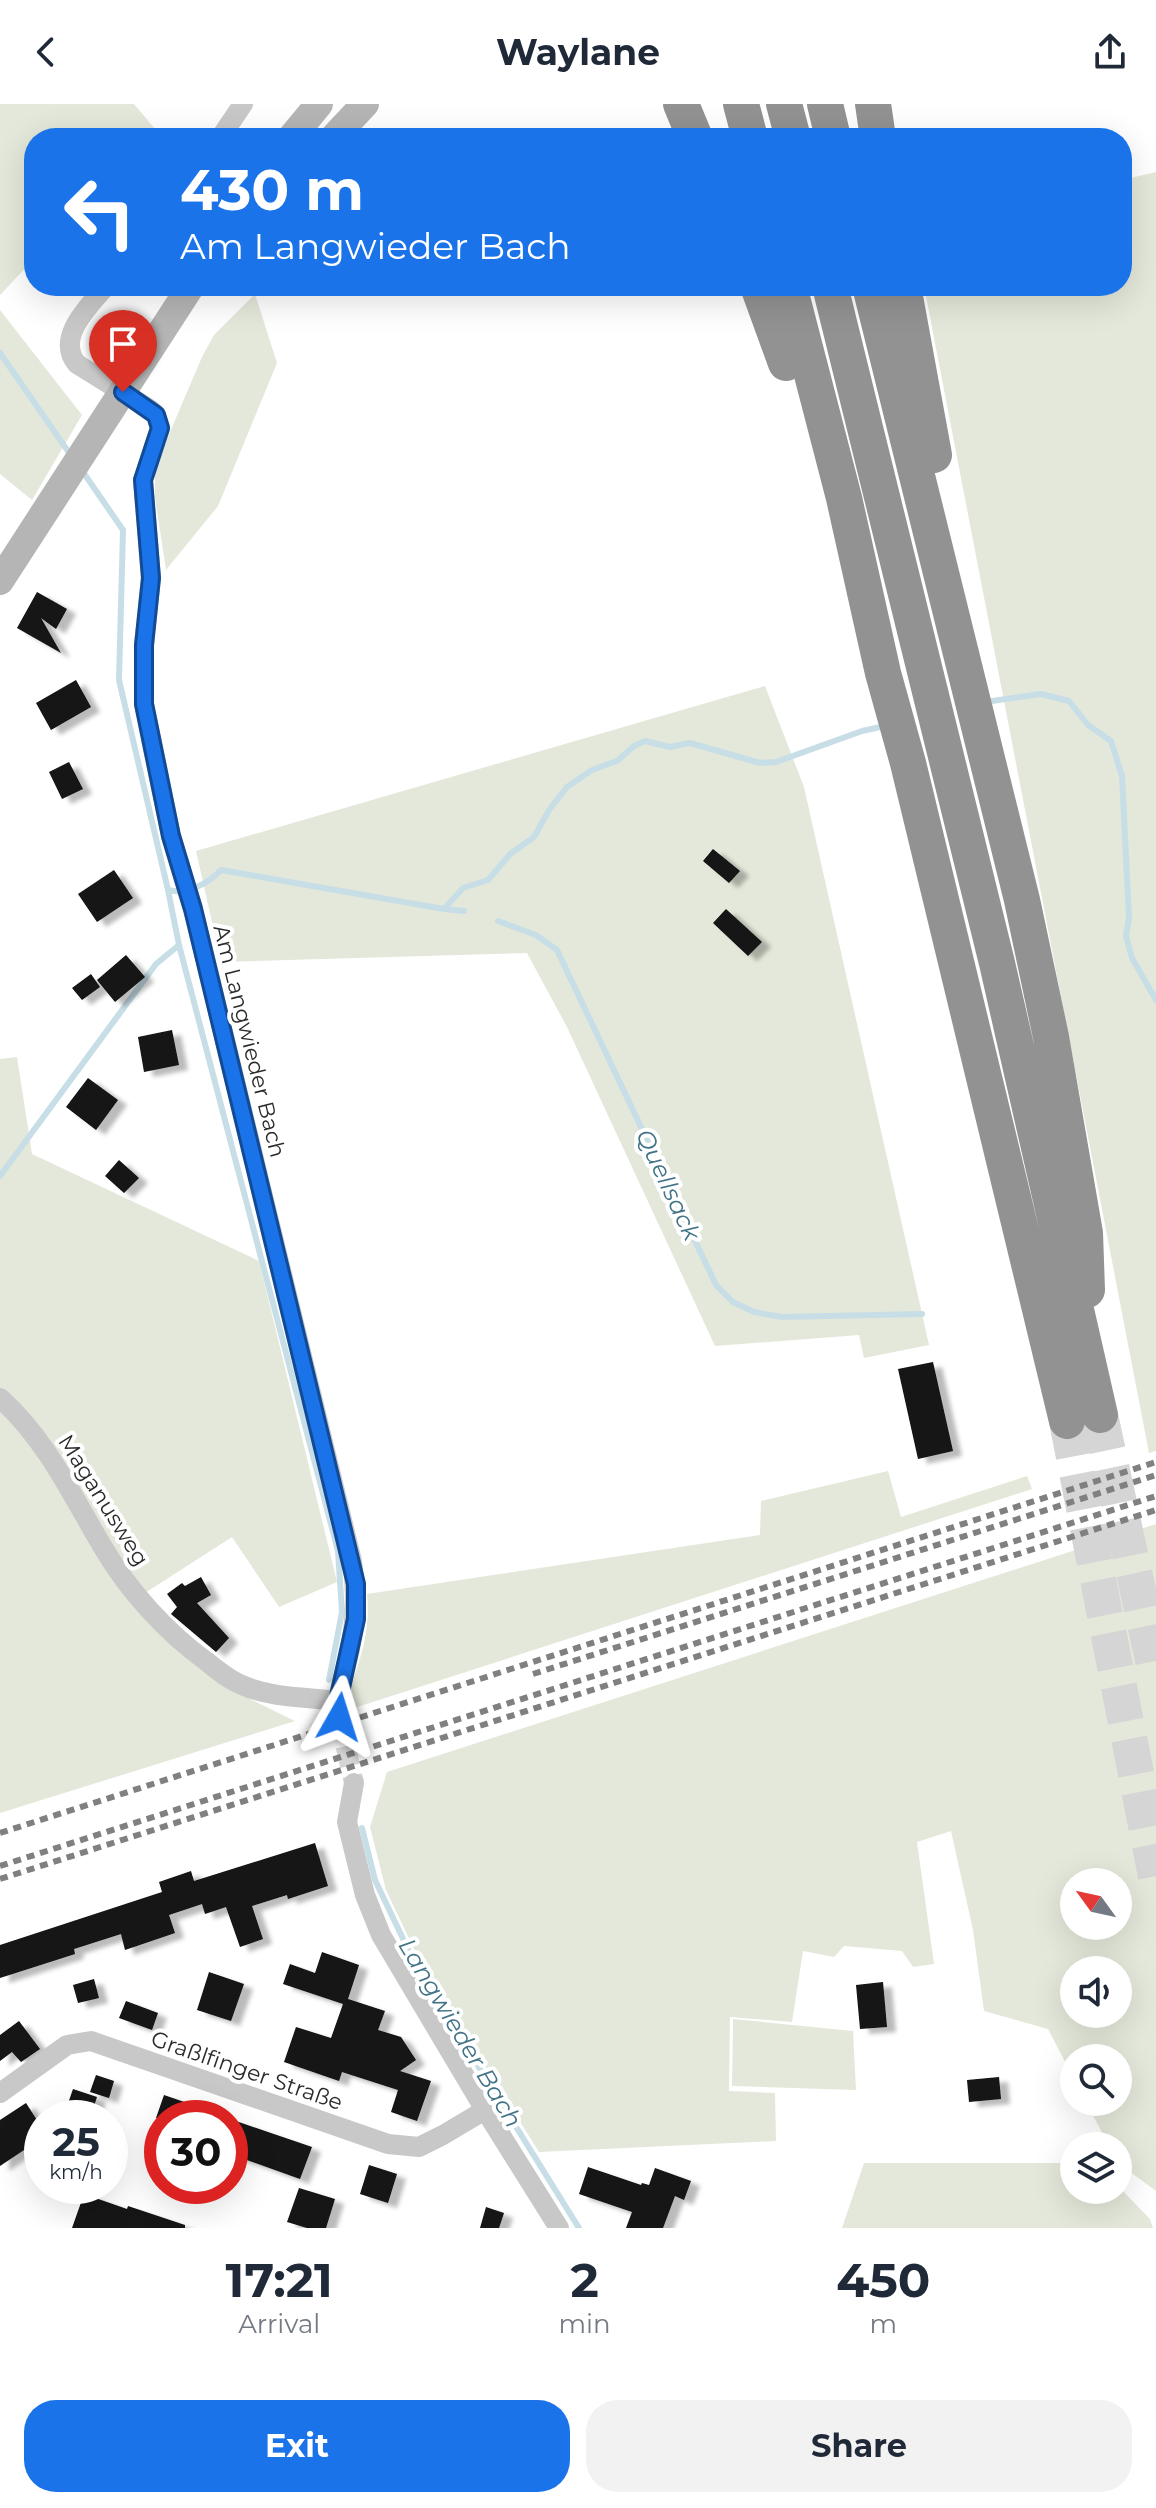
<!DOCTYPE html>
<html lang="en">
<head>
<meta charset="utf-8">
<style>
	:root { --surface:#fff; --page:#f2f2f3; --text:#1f2937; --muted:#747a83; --accent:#1a73e8 }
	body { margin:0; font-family:Montserrat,sans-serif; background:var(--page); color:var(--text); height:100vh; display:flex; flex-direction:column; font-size:30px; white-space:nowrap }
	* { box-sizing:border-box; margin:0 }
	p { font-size:26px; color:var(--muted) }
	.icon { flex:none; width:44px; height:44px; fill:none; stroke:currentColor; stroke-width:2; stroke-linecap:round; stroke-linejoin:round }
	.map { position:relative; height:2124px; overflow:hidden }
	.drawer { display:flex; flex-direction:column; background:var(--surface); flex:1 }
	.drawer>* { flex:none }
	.top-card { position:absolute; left:24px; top:24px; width:1108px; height:168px; border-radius:32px; box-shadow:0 8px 32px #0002; background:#1a73e8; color:#fff; overflow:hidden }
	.needle { width:52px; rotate:303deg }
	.buttons { position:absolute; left:1060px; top:1764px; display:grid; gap:16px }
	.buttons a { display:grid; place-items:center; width:72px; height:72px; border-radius:50%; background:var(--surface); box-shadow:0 8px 32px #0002; font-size:40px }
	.speed { position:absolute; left:24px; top:1996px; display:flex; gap:16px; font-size:40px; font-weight:700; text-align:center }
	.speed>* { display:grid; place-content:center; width:104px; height:104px; border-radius:50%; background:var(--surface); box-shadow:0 8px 32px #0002; line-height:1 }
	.speed small { font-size:20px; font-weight:400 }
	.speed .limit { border:12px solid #d22; background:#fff; color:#111 }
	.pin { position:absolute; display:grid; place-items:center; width:68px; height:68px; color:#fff; margin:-82px -34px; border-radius:50% 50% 50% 0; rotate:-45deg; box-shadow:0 0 8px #0007 }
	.pin .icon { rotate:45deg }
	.me { position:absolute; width:88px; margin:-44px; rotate:6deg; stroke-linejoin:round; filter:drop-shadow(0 0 6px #0008) }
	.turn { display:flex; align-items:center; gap:28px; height:168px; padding:0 24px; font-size:36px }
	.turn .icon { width:104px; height:104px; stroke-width:2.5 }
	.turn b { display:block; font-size:56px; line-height:68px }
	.eta { display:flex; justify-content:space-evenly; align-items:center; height:136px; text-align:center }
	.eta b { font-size:48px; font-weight:700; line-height:56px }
	.button { display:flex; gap:16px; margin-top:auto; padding:16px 24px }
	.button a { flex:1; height:92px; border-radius:32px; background:var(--accent); color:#fff; font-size:32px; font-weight:700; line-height:92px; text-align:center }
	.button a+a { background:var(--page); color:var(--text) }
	header { display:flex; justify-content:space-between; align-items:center; height:104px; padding:0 24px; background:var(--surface); font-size:36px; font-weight:700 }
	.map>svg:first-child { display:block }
	.green { fill:#e3e8da; fill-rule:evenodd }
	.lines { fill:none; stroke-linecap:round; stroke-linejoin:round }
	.stream { stroke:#c7dee7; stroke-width:6 }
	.building { fill:#121212; filter:url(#shadow) }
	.street-tunnel { stroke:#d5d5d5; stroke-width:20; stroke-dasharray:20 10; stroke-linecap:butt }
	.highway-tunnel { stroke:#d5d5d5; stroke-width:36; stroke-dasharray:36 18; stroke-linecap:butt }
	.street { stroke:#c8c8c8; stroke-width:20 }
	.secondary { stroke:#b5b5b5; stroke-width:28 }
	.highway { stroke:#929292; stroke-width:36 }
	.rail { stroke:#808080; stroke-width:6; stroke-dasharray:8 6; stroke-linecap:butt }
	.route-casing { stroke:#114b97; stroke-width:20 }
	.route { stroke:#1a73e8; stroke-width:14 }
	.labels { text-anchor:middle; stroke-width:8; stroke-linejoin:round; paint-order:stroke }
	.street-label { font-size:22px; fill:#2b2b2b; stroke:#fff }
	.water-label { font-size:24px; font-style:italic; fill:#417286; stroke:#fff }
</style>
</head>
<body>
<header><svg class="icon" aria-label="back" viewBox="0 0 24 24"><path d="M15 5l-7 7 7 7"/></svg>Waylane<svg class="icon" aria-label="share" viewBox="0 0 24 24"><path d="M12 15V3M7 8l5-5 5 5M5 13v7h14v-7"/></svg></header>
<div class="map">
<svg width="1156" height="2124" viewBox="0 0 1156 2124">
	<defs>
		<filter id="shadow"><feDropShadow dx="9" dy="5" stdDeviation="2" flood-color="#0004"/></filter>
	</defs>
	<rect width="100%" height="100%" fill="#fff"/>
	<path class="green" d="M0,0H134L155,25L146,34H34V155L0,191Z
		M1156,68V1347L1149,1349L924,182H1122V76Z
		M255,190L277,259L218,402L166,466L155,394V363L202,253L214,231Z
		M0,206L82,311L32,396L0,370Z
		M765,582L804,683L929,1241L864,1254L859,1231L715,1242L567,923L527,849L221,858L196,747Z
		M17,953L32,1050L259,1157L337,1478L279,1503L232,1433L145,1489L0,1290V955Z
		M0,1301L186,1552L250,1595L295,1617L0,1709Z
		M888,1367L901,1413L1027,1372L1032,1385L348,1606L346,1596C359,1558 371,1530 367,1490L760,1431L761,1397Z
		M1156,1420V2087L1118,2059V2042H1109L1086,1998H1118V1954H1074V1975L1048,1925L984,1907L973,1826L951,1727L917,1738L934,1860L913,1863L902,1847L844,1842L834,1853L803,1847L792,1918L730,1913L729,1987L775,1989L776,2037L539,2048L421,1860L386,1786L370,1723L387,1668ZM1074,1778H1118V1822H1074ZM1074,1866H1118V1910H1074Z
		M733,1915L853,1927L856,1986L732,1982Z
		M864,2059H1074V2086H1118V2082L1150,2115L1153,2124H842Z"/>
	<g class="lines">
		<path class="stream" d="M0,249L72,353
			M81,365L123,426L119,576L168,786C187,791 209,779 221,766L444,805L463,784L488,776L510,750L534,733L549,706L567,683L592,666L617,657L634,642L645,637L670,643L690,639L760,659L776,658L862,627L885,622
			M985,598L1041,590L1069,597L1088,621L1111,637L1122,672L1129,813L1126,832L1132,854L1156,896
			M168,786L179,841L338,1447L342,1508L329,1576
			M444,805L464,807
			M498,817L536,831L557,846L716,1181L733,1198L754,1208L782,1213L922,1210
			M0,1072L156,860L179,841
			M362,1724L375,1776L416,1862L579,2124"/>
	</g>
	<path class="building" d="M37,488L67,505L56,525L41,514L61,549L17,524Z
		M76,576L91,603L51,626L36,599Z
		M69,658L83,685L62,695L49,668Z
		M713,745L740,767L729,779L703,757Z
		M114,766L133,794L97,818L78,790Z
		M726,805L762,838L748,852L713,819Z
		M126,851L145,873L115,898L97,876Z
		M91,870L100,883L82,896L72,884Z
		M172,926L179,961L144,968L138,933Z
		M88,974L118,996L96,1026L66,1003Z
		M119,1056L139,1074L124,1089L105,1072Z
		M933,1258L953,1347L918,1355L898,1265Z
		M201,1473L211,1491L197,1499L229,1534L216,1548L171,1510L177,1503L167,1490L182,1479L185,1482Z
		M315,1739L328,1782L288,1795L287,1791L252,1802L263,1835L240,1843L226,1803L205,1810L202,1800L169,1811L175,1829L125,1846L121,1830L74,1845L75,1850L0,1874V1841L162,1788L159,1778L191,1767L194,1777Z
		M322,1848L359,1861L348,1895L385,1907L378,1926L401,1933L416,1956L400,1967L431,1977L417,2017L391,2008L398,1986L342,1968L339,1977L284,1958L296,1923L331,1934L343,1900L283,1880L290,1860L315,1869Z
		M209,1868L244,1880L231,1917L197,1906Z
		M94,1875L99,1894L78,1899L73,1881Z
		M883,1878L887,1923L860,1925L856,1881Z
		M126,1897L158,1909L152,1926L119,1914Z
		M19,1917L40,1945L21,1958L12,1948L0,1957V1931Z
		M96,1971L114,1977L109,1994L90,1988Z
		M999,1973L1001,1995L969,1998L967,1976Z
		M73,1985L97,1993L90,2014H63Z
		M164,1991L222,2011V2014H156Z
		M26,1999L42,2024V2034L0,2062V2016Z
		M230,2015L312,2043L300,2075L230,2050Z
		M369,2061L397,2070L388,2099L360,2090Z
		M588,2063L641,2081L642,2079L649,2081L655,2064L691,2077L684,2096L675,2092L663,2124H626L632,2108L579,2090Z
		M299,2084L335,2095L326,2124H307L287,2118Z
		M84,2090L127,2105L128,2102L185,2121V2124H72Z
		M486,2103L504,2109L499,2124H480Z"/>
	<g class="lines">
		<path class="street-tunnel" d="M339,1613L354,1679"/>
		<path class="highway-tunnel" d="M1100,1311L1156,1570
			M1067,1317L1156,1772"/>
		<path class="street" d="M220,34L243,0
			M106,182C89,202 55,234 77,260L151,306L156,311L160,324L143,376L151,474L144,541V600L171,732L193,805L352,1457C357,1488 356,1515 350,1545C345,1568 337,1589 339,1613
			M0,1294C47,1336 72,1392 104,1445C129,1487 166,1528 206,1557C217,1566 229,1576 242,1581C271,1594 307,1593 338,1597
			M354,1679L347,1718L365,1791L381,1831L485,2006L559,2124
			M0,1989L67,1941L91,1937L388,2040L419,2043L443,2031L485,2006"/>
		<path class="secondary" d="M291,34L319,0
			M333,34L365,0
			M0,477L191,182"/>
		<path class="highway" d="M681,0L695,34
			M741,0L750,34
			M784,0L793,34
			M825,0L833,34
			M873,0L878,34
			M758,182L786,259
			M789,182L844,394L883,569L908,659L1067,1317
			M830,182L997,859L1100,1311
			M870,182L1022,796L1051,933L1085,1129L1087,1186
			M903,182L934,351"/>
		<path class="rail" d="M533,1570L1156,1371
			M0,1729L1156,1358
			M0,1762L1156,1392
			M0,1775L1156,1406"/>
	</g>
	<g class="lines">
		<g class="route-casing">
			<path id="route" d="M123,288L156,311L160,324L143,376L151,474L144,541V600L171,732L193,805L356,1480V1515L338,1597L339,1613"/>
		</g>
		<use href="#route" class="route"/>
	</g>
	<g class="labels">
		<g class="street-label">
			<text transform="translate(250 937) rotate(76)" y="8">Am Langwieder Bach</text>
			<text transform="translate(104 1396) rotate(58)" y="8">Maganusweg</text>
			<text transform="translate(247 1966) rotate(19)" y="8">Graßlfinger Straße</text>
		</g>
		<g class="water-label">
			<text transform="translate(668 1081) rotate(65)" y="8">Quellsack</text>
			<text transform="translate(460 1929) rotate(59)" y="8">Langwieder Bach</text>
		</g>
	</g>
</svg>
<div class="buttons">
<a><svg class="needle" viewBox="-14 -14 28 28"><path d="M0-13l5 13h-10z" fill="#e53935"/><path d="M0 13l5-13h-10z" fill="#747a83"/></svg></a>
<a><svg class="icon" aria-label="sound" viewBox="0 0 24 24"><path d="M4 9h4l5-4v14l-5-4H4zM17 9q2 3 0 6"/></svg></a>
<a><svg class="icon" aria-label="search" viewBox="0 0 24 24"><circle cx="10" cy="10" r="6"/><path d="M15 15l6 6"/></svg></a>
<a><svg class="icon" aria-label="layers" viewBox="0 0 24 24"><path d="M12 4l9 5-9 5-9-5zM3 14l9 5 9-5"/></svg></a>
</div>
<div class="speed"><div>25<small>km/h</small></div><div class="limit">30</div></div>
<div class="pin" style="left:123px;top:288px;background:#d93025"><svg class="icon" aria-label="arrive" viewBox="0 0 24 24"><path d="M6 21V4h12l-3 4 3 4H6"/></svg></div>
<svg class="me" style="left:339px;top:1613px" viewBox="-20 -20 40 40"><path d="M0-17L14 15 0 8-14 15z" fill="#1a73e8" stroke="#fff" stroke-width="4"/></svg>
<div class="top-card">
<div class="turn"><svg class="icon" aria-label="left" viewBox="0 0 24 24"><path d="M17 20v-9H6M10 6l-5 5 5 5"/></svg><div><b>430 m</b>Am Langwieder Bach</div></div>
</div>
</div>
<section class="drawer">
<div class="eta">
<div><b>17:21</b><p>Arrival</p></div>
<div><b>2</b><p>min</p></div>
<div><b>450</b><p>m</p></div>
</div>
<div class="button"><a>Exit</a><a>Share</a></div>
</section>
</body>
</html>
